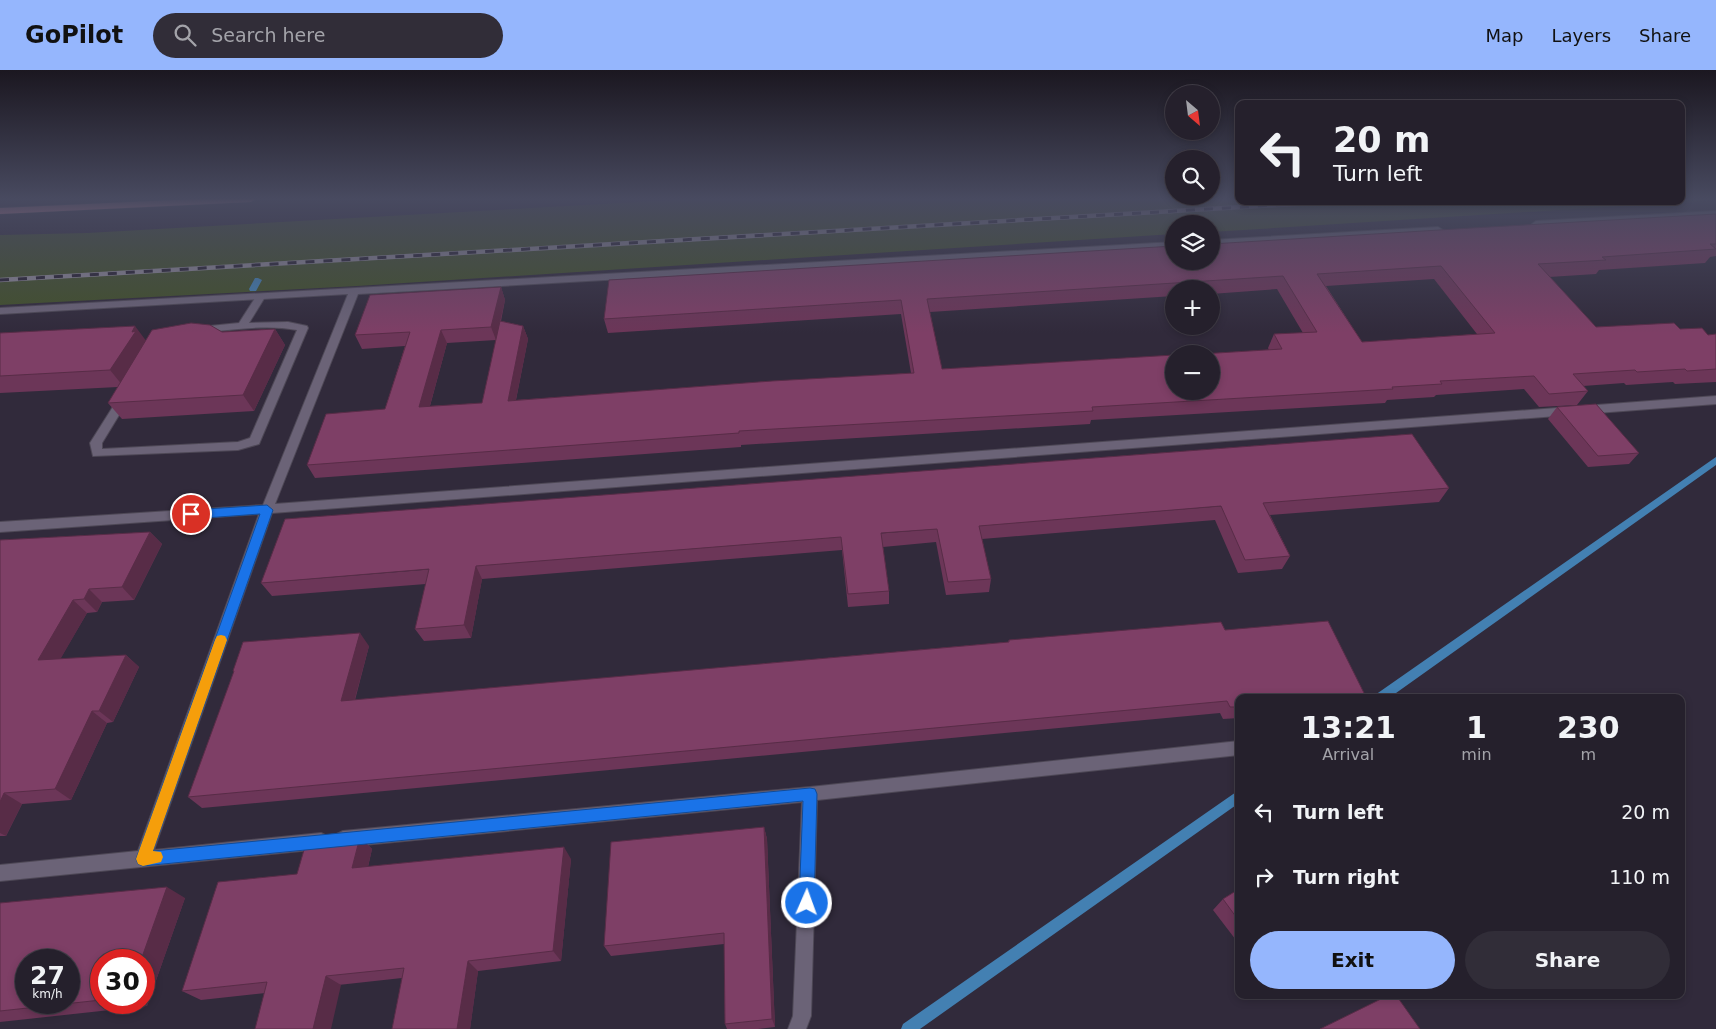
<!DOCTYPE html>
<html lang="en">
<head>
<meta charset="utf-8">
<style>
	:root { --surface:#25202c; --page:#312d38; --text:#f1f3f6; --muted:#a3a3a9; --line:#423e48; --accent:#95b6fd }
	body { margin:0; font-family:"DejaVu Sans",sans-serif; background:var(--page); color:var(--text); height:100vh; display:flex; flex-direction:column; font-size:19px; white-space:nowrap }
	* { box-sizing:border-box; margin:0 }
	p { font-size:16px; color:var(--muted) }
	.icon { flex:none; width:28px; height:28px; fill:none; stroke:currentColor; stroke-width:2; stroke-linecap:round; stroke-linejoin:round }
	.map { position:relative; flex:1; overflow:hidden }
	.side { position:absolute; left:1235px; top:624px; width:450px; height:305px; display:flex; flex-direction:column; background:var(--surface); border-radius:10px; box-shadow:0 2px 8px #0003,0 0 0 1px var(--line) }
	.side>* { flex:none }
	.guide { position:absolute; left:1235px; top:30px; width:450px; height:105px; border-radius:10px; box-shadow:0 2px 8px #0003,0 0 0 1px var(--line); background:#25202c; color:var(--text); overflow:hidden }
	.needle { width:32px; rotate:152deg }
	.tools { position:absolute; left:1165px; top:15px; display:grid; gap:10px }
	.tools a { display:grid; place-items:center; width:55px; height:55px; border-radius:50%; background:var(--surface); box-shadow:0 2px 8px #0003,0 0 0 1px var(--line); font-size:25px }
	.speed { position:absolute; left:15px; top:879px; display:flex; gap:10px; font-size:25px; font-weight:700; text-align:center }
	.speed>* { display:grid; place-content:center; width:65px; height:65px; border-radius:50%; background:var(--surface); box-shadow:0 2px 8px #0003,0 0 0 1px var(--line); line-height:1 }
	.speed small { font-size:12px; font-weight:400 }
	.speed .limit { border:8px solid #d22; background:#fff; color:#111 }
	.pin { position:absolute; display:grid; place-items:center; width:42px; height:42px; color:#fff; margin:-21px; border:2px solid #fff; border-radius:50%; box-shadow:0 1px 5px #0007 }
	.me { position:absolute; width:55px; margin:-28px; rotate:2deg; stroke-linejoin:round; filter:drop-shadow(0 0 4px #0008) }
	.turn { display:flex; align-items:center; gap:18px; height:105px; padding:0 15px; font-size:22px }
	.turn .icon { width:65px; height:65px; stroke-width:2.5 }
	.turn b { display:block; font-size:35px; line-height:42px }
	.eta { display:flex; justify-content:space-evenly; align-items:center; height:85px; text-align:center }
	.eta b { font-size:30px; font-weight:800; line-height:35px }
	.primary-button { display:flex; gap:10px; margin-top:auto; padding:10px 15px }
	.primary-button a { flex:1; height:58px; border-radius:30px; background:var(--accent); color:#111; font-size:20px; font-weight:800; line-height:58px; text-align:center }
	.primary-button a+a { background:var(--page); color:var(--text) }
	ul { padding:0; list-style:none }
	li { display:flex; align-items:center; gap:15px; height:65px; padding:0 15px }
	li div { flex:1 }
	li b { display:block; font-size:19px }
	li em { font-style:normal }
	header { display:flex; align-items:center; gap:30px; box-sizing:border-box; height:70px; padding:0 25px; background:var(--accent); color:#111 }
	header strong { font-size:24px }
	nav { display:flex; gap:28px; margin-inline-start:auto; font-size:18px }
	.search { width:350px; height:45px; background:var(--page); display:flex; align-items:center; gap:12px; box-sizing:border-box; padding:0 18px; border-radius:28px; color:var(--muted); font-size:19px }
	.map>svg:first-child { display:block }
	.green { fill:#425029 }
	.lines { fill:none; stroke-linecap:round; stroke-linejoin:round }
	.stream { fill:#4380b2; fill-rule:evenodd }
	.lane-casing { stroke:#4e4856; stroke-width:2 }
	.street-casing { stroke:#4e4856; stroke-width:2 }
	.highway-casing { stroke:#4e4856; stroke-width:1 }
	.lane { fill:#6b6377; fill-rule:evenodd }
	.street { fill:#6b6377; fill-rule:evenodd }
	.highway { fill:#fe96a7; fill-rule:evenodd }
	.rail-casing { stroke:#908b98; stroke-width:4.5 }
	.rail { stroke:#272031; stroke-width:3; stroke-dasharray:9; stroke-linecap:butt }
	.wall { fill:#6c3658; fill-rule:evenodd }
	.shaded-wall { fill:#582c47 }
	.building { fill:#7e3f66; stroke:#582c47; fill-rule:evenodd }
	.route { fill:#1a73e8; stroke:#114b97 }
	.slow { fill:#f59e0b }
</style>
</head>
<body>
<header>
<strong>GoPilot</strong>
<div class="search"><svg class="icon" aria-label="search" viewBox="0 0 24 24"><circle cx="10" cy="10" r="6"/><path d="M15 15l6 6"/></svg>Search here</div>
<nav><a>Map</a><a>Layers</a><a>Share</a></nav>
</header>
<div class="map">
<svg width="1716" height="959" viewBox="0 0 1716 959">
	<rect width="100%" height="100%" fill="#312a3b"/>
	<path class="green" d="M691,129H1239V131H1681V129L1716,130L1211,162V154H1174V164L357,216L0,235V165L87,163Z"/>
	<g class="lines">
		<path class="stream" d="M255,208H258L262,210L256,221H250L249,219Z
			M1716,387V395L1389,628H1374L1375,625Z
			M1239,720V733L920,959H901L903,954Z"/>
		<g class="lane-casing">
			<path id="lane" d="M260,224L265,227L249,253L288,252L307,256L308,258L259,374L238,380L93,386L90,373L121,324L125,323L130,327L102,373V379L238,372L250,368L297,260C266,254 231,260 200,263L195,260L200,257L239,253L257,225Z"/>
		</g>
		<g class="street-casing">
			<path id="street" d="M1716,141V147L1536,157L1532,154L1536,151Z
				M1438,157L1443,160L1441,162L1211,176V170Z
				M1174,172V178L358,224L275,434L1716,326V334L272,443L154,780L321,763L327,766L329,771L327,776L321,779L0,811V795L138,781L259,444L0,462V452L263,435L348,224L0,244V238Z
				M1239,671V685L817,730L811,946L806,959H788L793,946L802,732L343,777L337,774L335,769L337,764L343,761L810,717Z"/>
		</g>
		<g class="highway-casing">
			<path id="highway" d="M195,129H256L251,132L0,144V138Z"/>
		</g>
		<use href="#lane" class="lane"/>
		<use href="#street" class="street"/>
		<use href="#highway" class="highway"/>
		<g class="rail-casing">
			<path id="rail" d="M0,210L1345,131"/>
		</g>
		<use href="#rail" class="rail"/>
	</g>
	<path class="wall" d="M1716,144V186L1710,187L1705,193L1599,200L1596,204L1549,207L1596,257L1680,259L1708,265L1716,264V312L1675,314L1673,312L1626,315L1624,313L1583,316L1588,321L1577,335L1539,337L1524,319L1436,325L1434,327L1387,330L1385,333L1091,350L1090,354L741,375V377L315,408L307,395L385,339L405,276L362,279L355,265L501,217L505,230L501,251L523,256L528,269L516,330L911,303L901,244L608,263L604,249ZM1434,209L1477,264L1362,272L1326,216ZM1174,219H1211V224L1277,219L1303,263L1274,264L1268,278L1269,280L942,299L930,242L1174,226ZM496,270L482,333L430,336L447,273Z
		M275,259L285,275L254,341L122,349L108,333L118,317L0,323V263L146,271L222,262Z
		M1557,337L1639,383L1629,394L1588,397L1548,349Z
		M1449,418L1439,432L1270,445L1290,486L1282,499L1238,503L1215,450L982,469L991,509L989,522L946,525L936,472L883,477L889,521V534L848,537L842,480L482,509L471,568L424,571L415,559L426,514L272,526L261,513Z
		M150,462L162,474L134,530L102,532L97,542L87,543L60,589L126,585L139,597L113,652L107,653L71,730L22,734L6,766H0V470Z
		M1225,560L1365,625L1362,628H1239V648L1223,649L1220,643L202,738L188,727L234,602L233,601L369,576L355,630L1008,572L1009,570Z
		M764,757L767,769L775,957L758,959H727L725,954L724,874L611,886L604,876Z
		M360,767L372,779L368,797L571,789L561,891L478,901L470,959H392L402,908L201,930L182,921Z
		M1239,819V874L1213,840L1223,829Z
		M185,828L147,936L0,952V833ZM101,890L144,932H101Z"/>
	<path class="shaded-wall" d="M501,217L505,230L496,270L491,257Z
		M135,256L147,272L123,316L110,300Z
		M523,256L528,269L513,344L508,331Z
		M275,259L285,275L254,341L243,325Z
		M441,260L447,273L426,350L419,337Z
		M150,462L162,474L134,530L122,517Z
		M476,496L482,509L471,568L464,555Z
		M89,519L102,532L97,542L84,529Z
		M73,530L87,543L53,602L38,590Z
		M360,563L369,576L351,643L341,631Z
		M126,585L139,597L113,652L99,641Z
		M92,641L107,653L71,730L55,719Z
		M4,723L22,734L6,766L0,763V732Z
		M764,757L767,769L775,957L772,949Z
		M360,767L372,779L365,809L352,798Z
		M564,777L571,789L561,891L553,881Z
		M167,817L185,828L147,936L139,932H144V890H141Z
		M468,891L478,901L470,959H457Z
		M326,906L341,915L331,959H313Z"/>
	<path class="building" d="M1716,144V174H1710L1716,179L1602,187L1606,190L1538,194L1596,257L1674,253L1680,259L1702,258L1708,265L1716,264V299L1687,301L1685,299L1637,302L1635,300L1573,304L1588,321L1549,324L1534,306L1440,311L1442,314L1392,317L1393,319L1092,337L1093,341L739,361V363L307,395L326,344L385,339L410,262L355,265L370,225L501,217L491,257L441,260L419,337L482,333L500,251L523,256L508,331L772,311L914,303L901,230L604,249L609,210L1174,176V191H1211V174L1472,158ZM1441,196L1495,263L1362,272L1317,204ZM1283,206L1317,262L1274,264L1282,279L1201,284H1211V321H1174V285L942,299L927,229Z
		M191,253L210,255L222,262L275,259L243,325L108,333L152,260Z
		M135,256L132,262L136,261L110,300L0,306V263Z
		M1596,334L1639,383L1598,386L1557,337Z
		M1412,364L1449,418L1263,433L1290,486L1245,490L1221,436L979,456L991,509L948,512L937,459L881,463L889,521L848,524L841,467L476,496L464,555L415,559L429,499L261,513L285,449Z
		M150,462L122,517L89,519L84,529L73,530L38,590L126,585L99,641H92L55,719L4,723L0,732V470Z
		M1328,551L1365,625L1334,628H1239V637H1230L1227,631L188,727L234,601H233L243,572L360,563L341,631L1009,572V570L1221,552L1225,560Z
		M764,757L772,949L725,954L724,863L604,876L611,772Z
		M360,767L352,798L564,777L553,881L468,891L457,959H392L404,898L326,906L313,959H255L267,912L182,921L218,812L297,804L306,773Z
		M167,817L141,890H101V930L0,941V833ZM26,890H69V932H26Z
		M1239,819V851L1223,829Z
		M1389,925H1396L1420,959H1320Z"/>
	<linearGradient id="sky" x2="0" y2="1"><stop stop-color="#1b1720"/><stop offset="0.49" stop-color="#484a60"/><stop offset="1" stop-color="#484a60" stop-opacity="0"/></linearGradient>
	<rect width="1716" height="263" fill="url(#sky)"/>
	<path class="route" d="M267,435L273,440L153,781L810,718L815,719L817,724L814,833L812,838L807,840L801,838L799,833L803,731L143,796L138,794L136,789L260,444L191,449L185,444L191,440Z"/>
	<path class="slow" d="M221,565L225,566L227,570L153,781L161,782L163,787L161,792L143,796L138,794L136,789L215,570L217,566Z"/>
</svg>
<div class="tools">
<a><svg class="needle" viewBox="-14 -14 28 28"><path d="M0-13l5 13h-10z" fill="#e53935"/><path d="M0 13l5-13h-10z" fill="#a3a3a9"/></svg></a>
<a><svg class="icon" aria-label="search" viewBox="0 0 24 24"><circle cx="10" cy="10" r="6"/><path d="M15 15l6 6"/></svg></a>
<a><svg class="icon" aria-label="layers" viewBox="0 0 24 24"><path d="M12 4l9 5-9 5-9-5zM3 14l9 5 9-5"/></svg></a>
<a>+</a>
<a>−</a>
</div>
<div class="speed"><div>27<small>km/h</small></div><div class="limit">30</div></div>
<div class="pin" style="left:191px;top:444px;background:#d93025"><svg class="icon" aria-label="arrive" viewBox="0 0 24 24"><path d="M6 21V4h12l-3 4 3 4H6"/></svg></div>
<svg class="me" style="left:807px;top:833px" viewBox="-20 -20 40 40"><circle r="17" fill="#1a73e8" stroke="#fff" stroke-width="3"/><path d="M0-11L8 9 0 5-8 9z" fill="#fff"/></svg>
<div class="guide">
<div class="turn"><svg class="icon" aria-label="left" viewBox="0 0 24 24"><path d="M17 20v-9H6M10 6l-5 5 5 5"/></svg><div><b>20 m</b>Turn left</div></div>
</div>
<section class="side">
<div class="eta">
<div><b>13:21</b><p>Arrival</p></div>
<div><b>1</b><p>min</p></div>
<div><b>230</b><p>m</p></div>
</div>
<ul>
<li><svg class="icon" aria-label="left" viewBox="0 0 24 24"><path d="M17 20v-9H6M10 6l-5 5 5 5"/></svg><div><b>Turn left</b></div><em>20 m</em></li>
<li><svg class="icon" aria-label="right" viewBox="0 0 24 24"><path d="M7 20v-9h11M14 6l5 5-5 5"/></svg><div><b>Turn right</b></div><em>110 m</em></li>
</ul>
<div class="primary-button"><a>Exit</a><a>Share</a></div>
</section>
</div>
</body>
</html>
